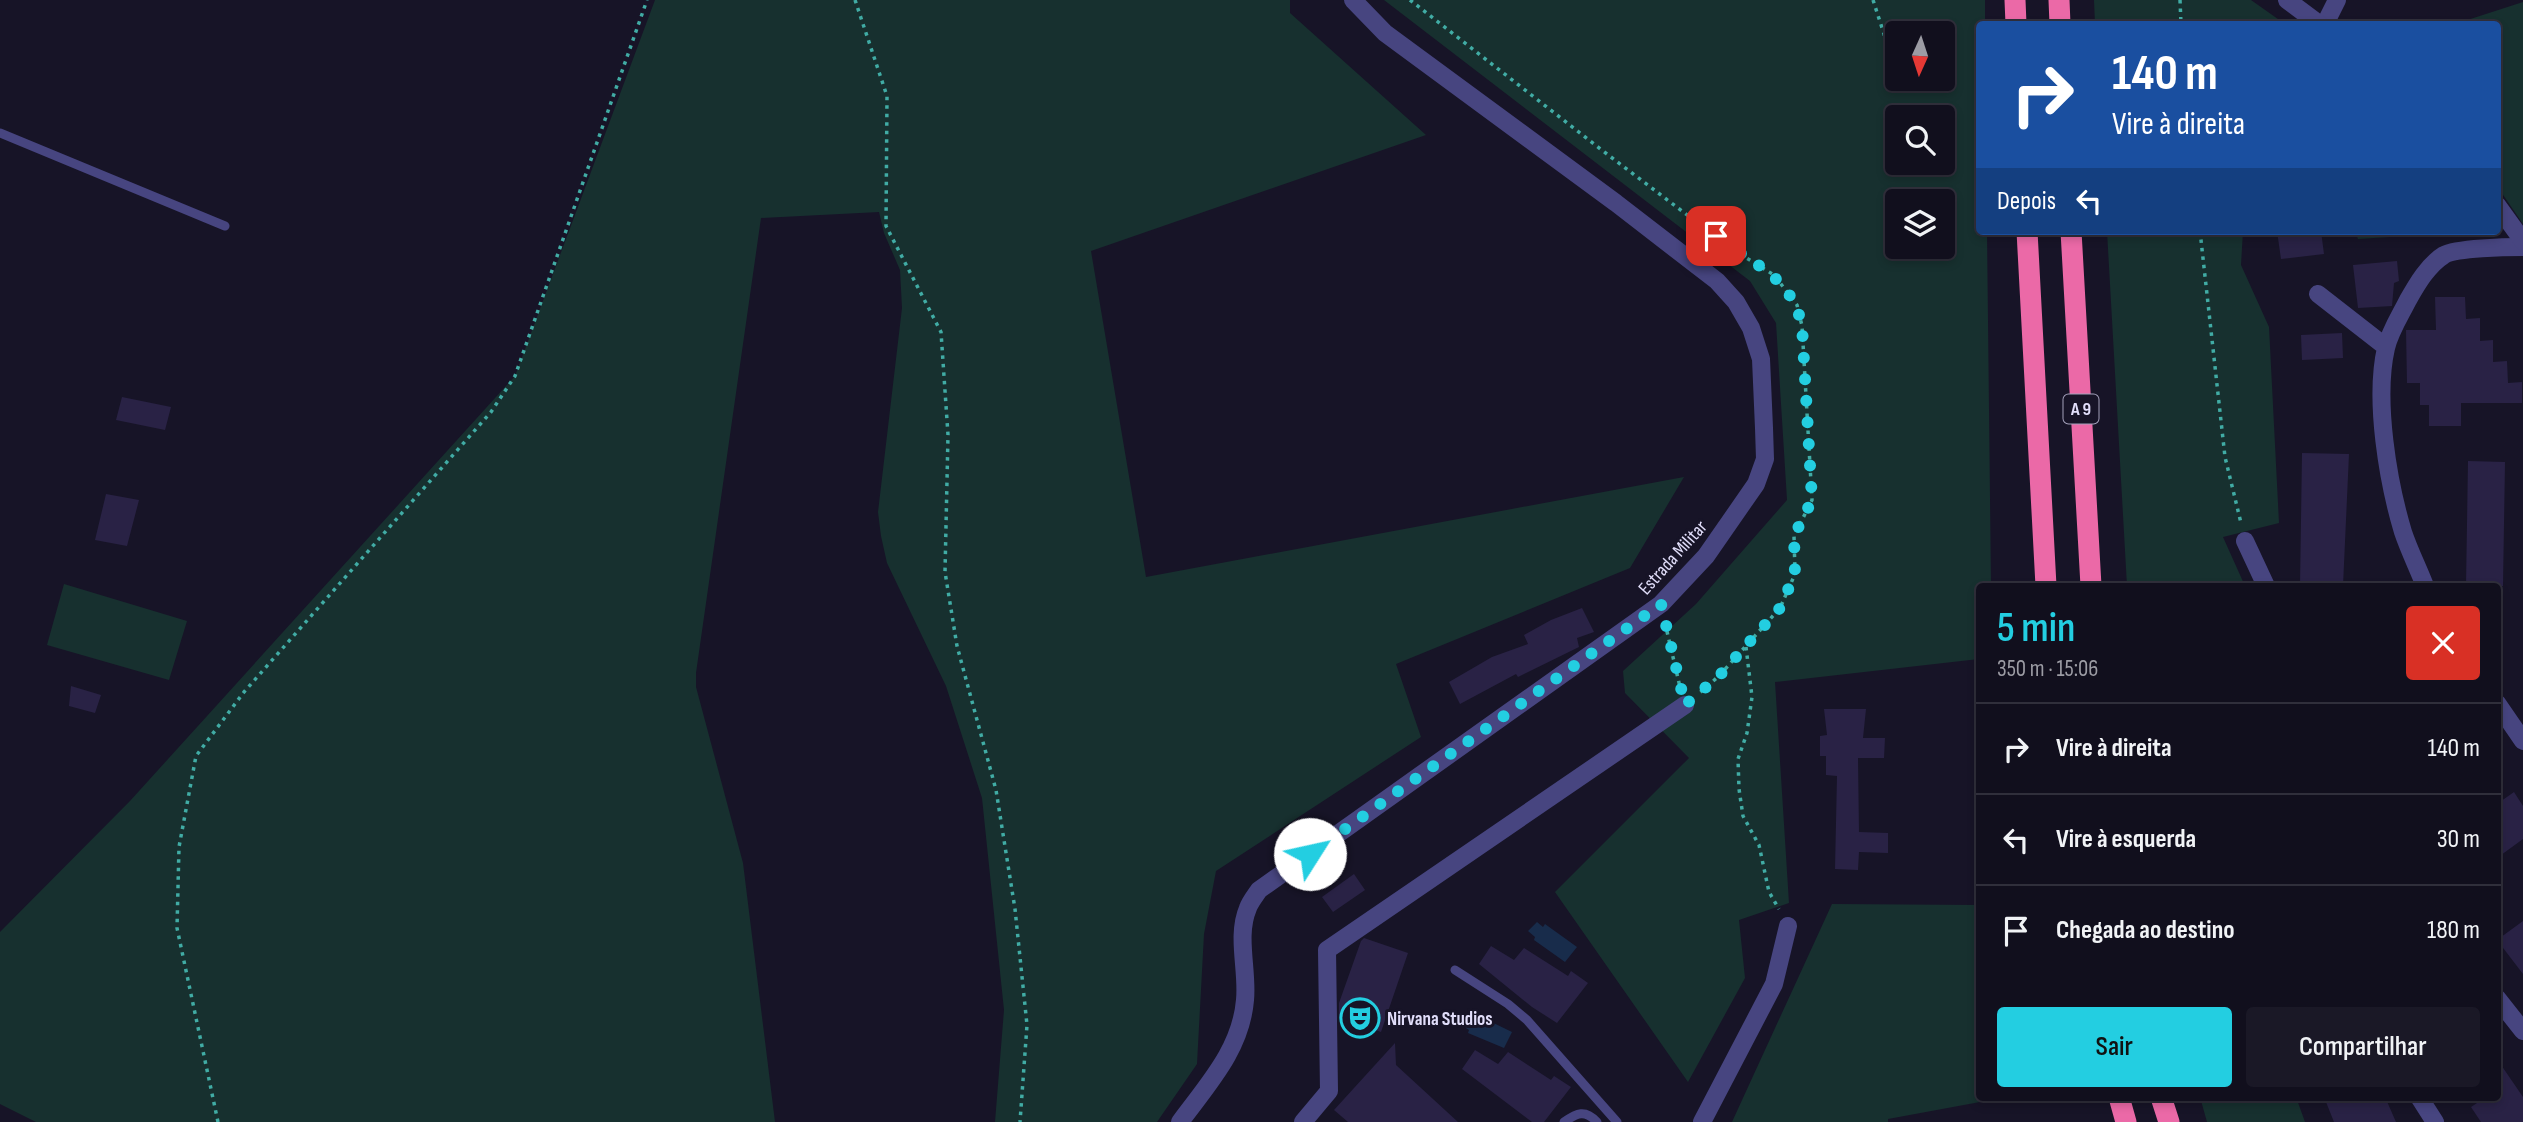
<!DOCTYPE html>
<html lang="pt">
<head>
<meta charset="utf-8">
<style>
	:root { --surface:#110f1d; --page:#1a1826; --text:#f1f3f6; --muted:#9c9ca4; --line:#302f3b; --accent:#23cee1 }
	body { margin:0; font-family:"Sofia Sans Condensed",sans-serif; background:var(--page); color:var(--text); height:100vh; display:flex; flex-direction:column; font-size:26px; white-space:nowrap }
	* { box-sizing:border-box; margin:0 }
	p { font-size:23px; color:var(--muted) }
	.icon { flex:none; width:38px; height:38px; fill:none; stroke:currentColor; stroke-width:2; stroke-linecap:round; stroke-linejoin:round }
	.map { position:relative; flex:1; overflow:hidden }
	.panel { position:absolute; left:1976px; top:583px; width:525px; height:518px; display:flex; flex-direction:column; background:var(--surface); border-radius:7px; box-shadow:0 4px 10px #0003,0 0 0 2px var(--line) }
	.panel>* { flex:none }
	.hud { position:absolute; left:1976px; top:21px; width:525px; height:214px; border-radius:7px; box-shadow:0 4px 10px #0003,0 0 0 2px var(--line); background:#1a4fa0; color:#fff; overflow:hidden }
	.needle { width:46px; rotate:183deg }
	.controls { position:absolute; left:1885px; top:21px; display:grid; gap:14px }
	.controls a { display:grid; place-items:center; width:70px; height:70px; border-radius:7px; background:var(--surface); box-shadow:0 4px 10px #0003,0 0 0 2px var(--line); font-size:35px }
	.pin { position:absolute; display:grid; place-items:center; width:60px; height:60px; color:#fff; margin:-30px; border-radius:14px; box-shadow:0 4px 10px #0006 }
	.me { position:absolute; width:77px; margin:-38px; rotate:55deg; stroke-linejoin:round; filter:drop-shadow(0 0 5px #0008) }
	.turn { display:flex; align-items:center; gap:24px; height:147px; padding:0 21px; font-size:32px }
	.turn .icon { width:91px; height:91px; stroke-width:2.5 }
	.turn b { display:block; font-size:49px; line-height:60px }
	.then { display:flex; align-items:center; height:66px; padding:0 21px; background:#0003; gap:14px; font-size:26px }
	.round { display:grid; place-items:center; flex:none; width:74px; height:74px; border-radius:7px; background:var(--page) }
	.headline { display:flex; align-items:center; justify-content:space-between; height:119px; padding:0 21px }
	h1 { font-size:42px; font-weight:600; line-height:52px; color:var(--accent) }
	.button { display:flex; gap:14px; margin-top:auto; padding:14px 21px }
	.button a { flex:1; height:80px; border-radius:7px; background:var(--accent); color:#111; font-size:28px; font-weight:600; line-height:80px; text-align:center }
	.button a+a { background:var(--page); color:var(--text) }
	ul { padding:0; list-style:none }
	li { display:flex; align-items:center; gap:21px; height:91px; padding:0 21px; border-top:2px solid var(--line) }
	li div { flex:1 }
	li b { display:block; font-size:26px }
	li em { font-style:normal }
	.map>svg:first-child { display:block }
	.green { fill:#17302f; fill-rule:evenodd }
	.water { fill:#182c4b }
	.building { fill:#292245 }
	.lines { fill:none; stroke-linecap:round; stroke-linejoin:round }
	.path { stroke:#41aca5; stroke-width:3.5; stroke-dasharray:3.5 5; stroke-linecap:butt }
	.service { stroke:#474580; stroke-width:9 }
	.minor { stroke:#474580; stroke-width:18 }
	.tertiary { stroke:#474580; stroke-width:18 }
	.motorway { stroke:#eb69a7; stroke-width:21 }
	.route { stroke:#23cee1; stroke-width:12; stroke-dasharray:0 21.6 }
	.labels { text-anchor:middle; stroke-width:6; stroke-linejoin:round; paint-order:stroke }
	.shield { fill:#171427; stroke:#a4a1bb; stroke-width:2 }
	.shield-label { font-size:18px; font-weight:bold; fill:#e1defa }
	.street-label { font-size:19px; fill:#e1defa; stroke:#171427 }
	.poi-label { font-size:19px; font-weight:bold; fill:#e1defa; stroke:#171427; text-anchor:start }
</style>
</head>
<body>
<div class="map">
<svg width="2523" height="1122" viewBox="0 0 2523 1122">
	<rect width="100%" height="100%" fill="#171427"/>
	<path class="green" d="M655,0H1290V13L1426,135L1091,251L1146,577L1684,477L1630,568L1396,664L1421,737L1216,871L1204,934L1197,1064L1157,1122H995L1004,1010L982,798L946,686L887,563L881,536L878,512L902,308L900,270L884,233L879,212L761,218L696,673V687L743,863L775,1122H36L0,1104V932L130,801L515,376Z
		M1384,0H1985V24H1979V231H1987L1991,586H1979V659L1775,682L1789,903L1739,920L1745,978L1688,1082L1555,892L1689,758L1625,693L1623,671L1696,604L1787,500L1776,323L1750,281ZM1897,33H1942V79H1897ZM1897,117H1942V163H1897ZM1897,201H1942V247H1897Z
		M2094,0H2251L2285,24H2095Z
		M2523,2V224L2497,186V24H2455Z
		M2107,231H2243L2241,265L2269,327L2279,523L2223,537L2245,586H2127Z
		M2355,231H2486L2358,239Z
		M64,584L187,621L169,680L47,645Z
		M1832,904L1979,905V1097H2007L1888,1119V1122H1732Z
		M2200,1097H2296L2305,1122H2207Z"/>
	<path class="water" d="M1537,922L1543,927L1545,924L1577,947L1565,962L1534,940L1535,937L1528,931Z
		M1468,1015L1475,1018L1477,1015L1512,1032L1504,1048L1468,1033L1469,1030L1461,1025Z"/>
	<path class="building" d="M2277,231H2321L2324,254L2281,259Z
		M2397,261L2399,281L2394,283L2392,306L2358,308L2353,265Z
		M2435,297H2465L2466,319L2480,318V341L2493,340V362L2507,361L2508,383L2522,382V403H2461V426H2429V405H2420V383H2407L2406,330H2436Z
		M2342,333L2343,358L2302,360L2301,335Z
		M122,397L171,407L165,430L116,420Z
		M2302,453L2349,454L2343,586H2300Z
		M2468,461L2505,462L2503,586H2466Z
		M106,494L139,500L127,546L95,540Z
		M1582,608L1594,632L1577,638L1579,647L1518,677L1516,674L1460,704L1449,682L1492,657L1528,644L1524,635L1551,620Z
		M71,686L101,695L95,713L69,706Z
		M1824,709H1866L1863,738H1885L1884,758H1858L1859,832L1888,833V853L1859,852L1858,870L1835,869L1837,776L1826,775V756H1820V736L1827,735Z
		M2514,792L2523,806V839L2497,858V804Z
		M1354,874L1365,890L1333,912L1322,897Z
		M2523,921V974L2497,940Z
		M1364,938L1408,953L1381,1032L1339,1017V1003L1361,941Z
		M1491,946L1514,960L1524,948L1568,976L1571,971L1588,983L1557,1023L1532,1007L1479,964Z
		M1395,1043L1396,1065L1458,1122H1348L1334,1110Z
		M1475,1050L1498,1064L1508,1052L1551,1080L1554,1076L1571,1087L1544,1122H1532L1462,1069Z
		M2497,1059L2523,1097V1122H2481L2471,1107L2486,1097H2497Z
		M2324,1097H2385L2396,1122H2334Z"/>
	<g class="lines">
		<path class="path" d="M855,0L887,96L886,226L941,332L948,435L945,572L957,646L996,790L1015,909L1027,1025L1020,1122
			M1410,0L1603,151L1732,249L1774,275L1797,305L1802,326L1812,500L1794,536L1795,574L1780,608L1719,676L1697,695
			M1873,0L1884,34L1891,69
			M2180,0L2181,24
			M2200,231L2225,457L2241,523
			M1665,623L1680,687
			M1746,647L1752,697L1747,733L1738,759L1739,789L1743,816L1759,845L1769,892L1779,909
			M218,1122L177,928L179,847L196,756L244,692L491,412L515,376L647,0"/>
		<path class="service" d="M0,133L225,226
			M1455,970L1508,1004L1527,1020L1617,1122
			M1564,1122C1577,1113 1585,1109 1597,1122"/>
		<path class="minor" d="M2325,24L2337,0
			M2318,294L2386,347
			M2245,541L2266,586
			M2425,586C2418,568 2409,550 2403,532C2388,482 2374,400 2386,348C2390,331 2400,316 2408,300C2417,284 2428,265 2444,255C2456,248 2507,247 2523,247
			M2497,703L2523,741
			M2497,998L2523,1031
			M2419,1097L2435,1122
			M1303,1122L1329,1091L1327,950L1685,705
			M1702,1122L1774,984L1788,926"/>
		<path class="tertiary" d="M2287,0L2319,24
			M2497,205L2523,241
			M1180,1122C1208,1084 1241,1049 1245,1000C1248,970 1236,936 1248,908C1250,902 1255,896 1259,890L1661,604L1706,556L1756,484L1765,459L1764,428L1761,359L1751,328L1736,302L1717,281L1616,203L1385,33L1353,0"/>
		<path class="motorway" d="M2015,0L2016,24
			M2059,0L2060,24
			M2027,231L2046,586
			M2071,231L2091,586
			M2119,1097L2126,1122
			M2161,1097L2169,1122"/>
	</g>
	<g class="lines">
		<path class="route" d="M1310,854L1661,604L1685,705L1719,676L1780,608L1795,574L1794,536L1812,500L1802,326C1791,275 1753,265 1716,236"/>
	</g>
	<defs>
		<g id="theatre-ring" transform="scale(2.0125)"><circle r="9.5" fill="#171427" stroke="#23cee1" stroke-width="1.5"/><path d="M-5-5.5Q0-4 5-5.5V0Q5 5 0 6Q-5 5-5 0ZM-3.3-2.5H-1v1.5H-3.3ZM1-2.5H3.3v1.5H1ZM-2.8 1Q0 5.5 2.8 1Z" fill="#23cee1"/></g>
	</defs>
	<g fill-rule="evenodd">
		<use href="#theatre-ring" x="1360" y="1018"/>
	</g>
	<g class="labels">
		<rect class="shield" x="2063.5" y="394.5" width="35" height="29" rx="5"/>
		<g class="shield-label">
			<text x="2081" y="415">A 9</text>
		</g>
		<g class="street-label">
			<text transform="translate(1672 557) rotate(-48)" y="7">Estrada Militar</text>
		</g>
		<g class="poi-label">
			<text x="1387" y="1025">Nirvana Studios</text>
		</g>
	</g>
</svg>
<div class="controls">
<a><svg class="needle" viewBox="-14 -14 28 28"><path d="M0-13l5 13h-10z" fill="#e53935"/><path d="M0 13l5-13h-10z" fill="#9c9ca4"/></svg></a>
<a><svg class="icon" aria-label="search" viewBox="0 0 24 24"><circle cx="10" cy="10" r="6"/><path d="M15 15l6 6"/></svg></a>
<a><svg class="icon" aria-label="layers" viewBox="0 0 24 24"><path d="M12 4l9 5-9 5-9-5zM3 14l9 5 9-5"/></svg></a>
</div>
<div class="pin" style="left:1716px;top:236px;background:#d93025"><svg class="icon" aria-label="arrive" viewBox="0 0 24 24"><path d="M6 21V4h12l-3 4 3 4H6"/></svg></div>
<svg class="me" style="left:1310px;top:854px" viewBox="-20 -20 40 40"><circle r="19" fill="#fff"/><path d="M0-13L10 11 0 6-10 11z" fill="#23cee1"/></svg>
<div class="hud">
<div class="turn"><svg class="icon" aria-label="right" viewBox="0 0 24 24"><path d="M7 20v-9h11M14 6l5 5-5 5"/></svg><div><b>140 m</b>Vire à direita</div></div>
<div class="then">Depois<svg class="icon" aria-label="left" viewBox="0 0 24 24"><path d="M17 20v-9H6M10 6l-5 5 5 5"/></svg></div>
</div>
<section class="panel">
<div class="headline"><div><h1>5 min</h1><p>350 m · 15:06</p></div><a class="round" style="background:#d93025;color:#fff"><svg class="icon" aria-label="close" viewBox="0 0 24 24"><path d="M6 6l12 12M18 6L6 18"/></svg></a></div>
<ul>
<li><svg class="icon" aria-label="right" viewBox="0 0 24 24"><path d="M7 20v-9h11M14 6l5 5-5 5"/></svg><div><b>Vire à direita</b></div><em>140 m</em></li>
<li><svg class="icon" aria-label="left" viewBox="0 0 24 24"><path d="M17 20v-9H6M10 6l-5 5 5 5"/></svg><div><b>Vire à esquerda</b></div><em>30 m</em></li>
<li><svg class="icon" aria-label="arrive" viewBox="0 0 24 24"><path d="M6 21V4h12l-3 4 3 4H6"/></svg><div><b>Chegada ao destino</b></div><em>180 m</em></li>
</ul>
<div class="button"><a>Sair</a><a>Compartilhar</a></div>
</section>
</div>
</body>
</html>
